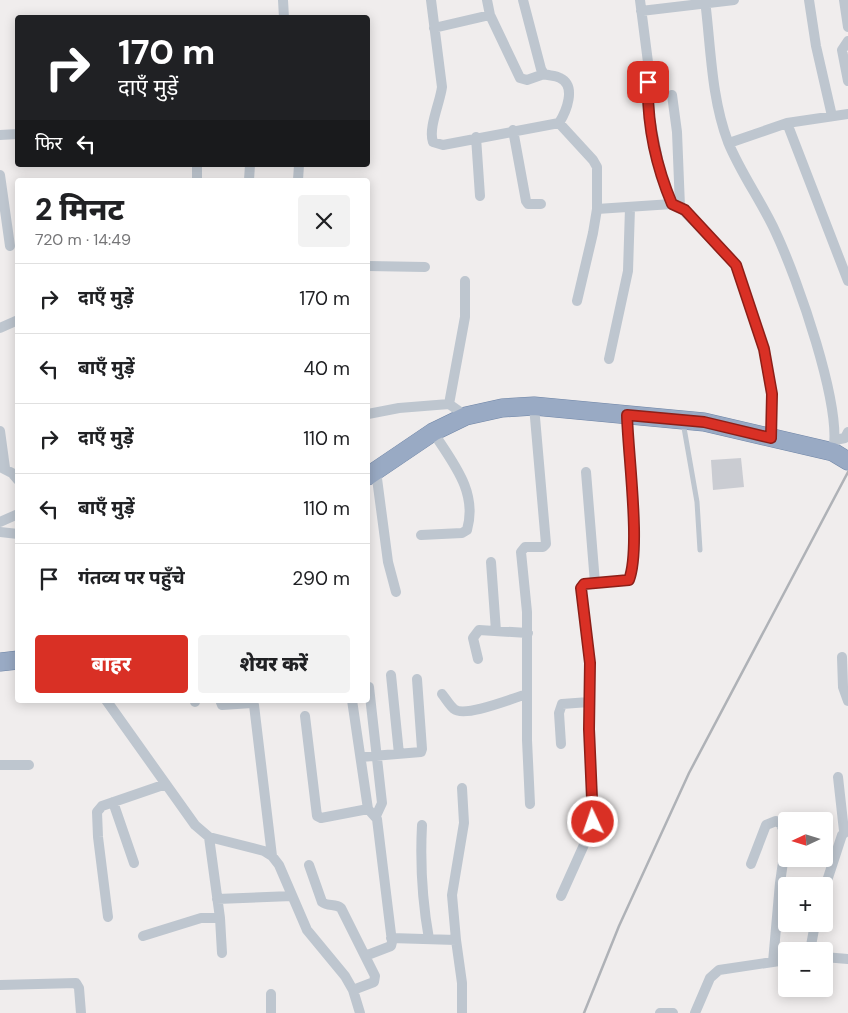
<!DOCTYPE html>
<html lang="hi">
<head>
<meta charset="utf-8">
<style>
	:root { --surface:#fff; --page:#f2f2f2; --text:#202124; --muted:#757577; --line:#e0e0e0; --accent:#d93025 }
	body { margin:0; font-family:"DM Sans","Noto Sans Devanagari",sans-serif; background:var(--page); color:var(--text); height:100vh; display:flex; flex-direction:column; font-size:19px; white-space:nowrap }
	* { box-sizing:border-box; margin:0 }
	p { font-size:16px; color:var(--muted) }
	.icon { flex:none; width:28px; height:28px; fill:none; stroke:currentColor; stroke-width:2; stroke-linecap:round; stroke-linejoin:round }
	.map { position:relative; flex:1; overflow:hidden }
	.panel { position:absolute; left:15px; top:178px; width:355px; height:525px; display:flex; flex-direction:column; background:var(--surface); border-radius:5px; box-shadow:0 2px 12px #0003 }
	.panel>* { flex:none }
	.hud { position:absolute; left:15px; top:15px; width:355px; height:152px; border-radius:5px; box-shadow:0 2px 12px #0003; background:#202124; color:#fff; overflow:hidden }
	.needle { width:32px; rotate:266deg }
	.tools { position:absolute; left:778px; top:812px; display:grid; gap:10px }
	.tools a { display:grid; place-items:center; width:55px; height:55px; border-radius:5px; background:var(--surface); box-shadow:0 2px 12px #0003; font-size:25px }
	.pin { position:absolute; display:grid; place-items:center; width:42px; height:42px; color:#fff; margin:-21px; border-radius:10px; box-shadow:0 2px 8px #0006 }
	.me { position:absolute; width:55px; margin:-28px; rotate:357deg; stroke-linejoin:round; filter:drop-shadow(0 0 4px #0008) }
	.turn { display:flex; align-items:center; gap:18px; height:105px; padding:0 20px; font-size:22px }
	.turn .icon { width:65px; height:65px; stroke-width:2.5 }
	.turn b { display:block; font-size:35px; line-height:42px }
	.then { display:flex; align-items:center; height:48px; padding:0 20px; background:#0003; gap:10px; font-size:19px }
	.round { display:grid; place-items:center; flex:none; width:52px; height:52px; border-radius:5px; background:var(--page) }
	.overview { display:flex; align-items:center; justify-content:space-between; height:85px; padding:0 20px }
	h1 { font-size:30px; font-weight:800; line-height:38px }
	.cta { display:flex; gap:10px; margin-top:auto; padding:10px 20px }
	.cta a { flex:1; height:58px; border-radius:5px; background:var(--accent); color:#fff; font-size:20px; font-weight:800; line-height:58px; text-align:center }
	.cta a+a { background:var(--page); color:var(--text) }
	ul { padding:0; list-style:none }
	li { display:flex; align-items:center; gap:15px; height:70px; padding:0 20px; border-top:1px solid var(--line) }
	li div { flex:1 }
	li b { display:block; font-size:19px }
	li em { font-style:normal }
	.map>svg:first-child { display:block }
	.building { fill:#caccd2 }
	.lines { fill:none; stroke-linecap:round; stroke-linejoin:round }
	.trunk-casing { stroke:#7086a7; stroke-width:19 }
	.service { stroke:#bec6cf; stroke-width:5 }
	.minor { stroke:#bec6cf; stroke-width:10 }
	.trunk { stroke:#99aac4; stroke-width:18 }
	.rail { stroke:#afb2b7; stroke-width:2.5 }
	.route-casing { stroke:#8d1f18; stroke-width:12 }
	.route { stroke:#d93025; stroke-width:9 }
</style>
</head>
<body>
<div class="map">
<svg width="848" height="1013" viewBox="0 0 848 1013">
	<rect width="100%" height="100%" fill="#f0eded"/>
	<path class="building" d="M741,458L744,487L713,490L711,460Z"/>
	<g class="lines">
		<g class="trunk-casing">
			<path id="trunk" d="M368,476L433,432L466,416L502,408L534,406L704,422L833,452L848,461
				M0,662L18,660"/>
		</g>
		<path class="service" d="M683,422L697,502L700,550"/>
		<path class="minor" d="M283,0L284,18
			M431,0L442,87C440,103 428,128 433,142L443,145L559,123L593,160L597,167V209L593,233L577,301
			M487,0L490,15
			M523,0L541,69L544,74C549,76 555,75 560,78C577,86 566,112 559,123
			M640,0L649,70V113L661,175L672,204
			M705,0C711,48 711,97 728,142C741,174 762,202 776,233C797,278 843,407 833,452
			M809,0L816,46L832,116
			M844,0L848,27
			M641,11L734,0
			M434,28L490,15L520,78L527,80L544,74
			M848,41L842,50L848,81
			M672,95L677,132L680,207
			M787,123L848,281
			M513,130L526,201L528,204H541
			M0,135L18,134
			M476,137L480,196
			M729,143L787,123L848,114
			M0,175L10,246
			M197,180V165
			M249,180L250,165
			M298,180L299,165
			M597,209L672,204L680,207L736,265L764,349L772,394L771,438
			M368,266L425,267
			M0,328L18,320
			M609,359L628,271L630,208
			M449,404L465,317V281
			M368,414L399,408L449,404L466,416
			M0,431L5,468
			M835,440L845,438L848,432
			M0,467L12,473L18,480
			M376,471L388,562L396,592
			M586,472L595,583
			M0,522L18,514
			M0,532L18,534
			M421,535L462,533L467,530C478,492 453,463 433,432
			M491,562L496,631
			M842,657L843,687L848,701
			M478,659L473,638L479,630L528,633
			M391,675L399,754
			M369,687L382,803L376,816
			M442,694C446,699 450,706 454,709C465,718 513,698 527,694
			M106,700L195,825L209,837L264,851L272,856L279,865L307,930L345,976L353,990L360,1013
			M195,700V702
			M220,700L222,705L252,703L254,705L272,856
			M352,700L368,809L377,819L392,942L391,946L365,956
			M305,716L317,816L321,818L368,809
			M561,744L559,713L562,704L589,702
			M361,757L421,752L422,749L417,679
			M0,765H29
			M838,777L844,831
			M113,802L134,863
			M530,804L527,740V612L521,552L525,547H543L546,544L534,406
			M422,825C420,864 422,900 429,939
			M209,837L220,918L222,953
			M751,864L766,825L776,821L781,824L786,837
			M309,865L322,902C328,907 335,903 341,908L375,976L374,982L353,990
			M824,890L842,835L848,830
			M561,896L592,827L594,815L590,771V663L581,588L584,584L629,580C641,548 628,454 627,415
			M217,899L292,896
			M108,917L98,837L97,812L102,806L166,784
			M143,936L201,918H220
			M391,938L456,940L452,895L464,823L462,788
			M456,940L462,983V1013
			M810,951L815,924
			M824,957L848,959
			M773,962L780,883L786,841
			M0,985L76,983L79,988L81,1013
			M271,994V1013
			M660,1013H673
			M695,1013L710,978L719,970L786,960"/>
		<use href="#trunk" class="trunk"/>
		<path class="rail" d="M584,1013L619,926L689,773L848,472"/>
	</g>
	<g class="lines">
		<g class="route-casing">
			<path id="route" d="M593,822L589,729L590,663L581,588L584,584L629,580C641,548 628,455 627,415L704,422L771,438L772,394L764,349L736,265L685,210L672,204C656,166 647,123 648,82"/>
		</g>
		<use href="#route" class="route"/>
	</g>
</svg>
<div class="tools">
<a><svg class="needle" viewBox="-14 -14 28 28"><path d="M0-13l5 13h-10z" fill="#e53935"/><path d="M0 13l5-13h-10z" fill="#757577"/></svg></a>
<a>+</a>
<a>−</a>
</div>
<div class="pin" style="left:648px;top:82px;background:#d93025"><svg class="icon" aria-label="arrive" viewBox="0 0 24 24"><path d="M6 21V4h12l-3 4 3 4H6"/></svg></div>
<svg class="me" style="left:593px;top:822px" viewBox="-20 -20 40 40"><circle r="17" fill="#d93025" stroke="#fff" stroke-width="3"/><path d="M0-11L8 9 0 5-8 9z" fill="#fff"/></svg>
<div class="hud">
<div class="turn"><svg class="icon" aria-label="right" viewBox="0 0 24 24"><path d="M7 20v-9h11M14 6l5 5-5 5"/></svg><div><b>170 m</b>दाएँ मुड़ें</div></div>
<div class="then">फिर<svg class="icon" aria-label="left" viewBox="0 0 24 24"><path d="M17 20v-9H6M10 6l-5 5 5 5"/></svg></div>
</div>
<section class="panel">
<div class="overview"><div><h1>2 मिनट</h1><p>720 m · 14:49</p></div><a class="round"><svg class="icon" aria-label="close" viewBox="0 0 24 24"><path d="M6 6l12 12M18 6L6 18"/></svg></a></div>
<ul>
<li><svg class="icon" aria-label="right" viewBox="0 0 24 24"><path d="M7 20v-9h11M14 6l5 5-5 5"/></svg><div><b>दाएँ मुड़ें</b></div><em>170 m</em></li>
<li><svg class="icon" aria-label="left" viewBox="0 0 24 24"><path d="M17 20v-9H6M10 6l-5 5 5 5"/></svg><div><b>बाएँ मुड़ें</b></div><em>40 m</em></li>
<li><svg class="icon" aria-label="right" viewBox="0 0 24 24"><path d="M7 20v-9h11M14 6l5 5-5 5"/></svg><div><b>दाएँ मुड़ें</b></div><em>110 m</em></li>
<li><svg class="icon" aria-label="left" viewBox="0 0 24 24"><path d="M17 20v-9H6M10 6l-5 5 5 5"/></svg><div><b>बाएँ मुड़ें</b></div><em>110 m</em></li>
<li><svg class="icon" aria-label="arrive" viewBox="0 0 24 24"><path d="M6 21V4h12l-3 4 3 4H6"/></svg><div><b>गंतव्य पर पहुँचे</b></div><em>290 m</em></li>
</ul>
<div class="cta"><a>बाहर</a><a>शेयर करें</a></div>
</section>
</div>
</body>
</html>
